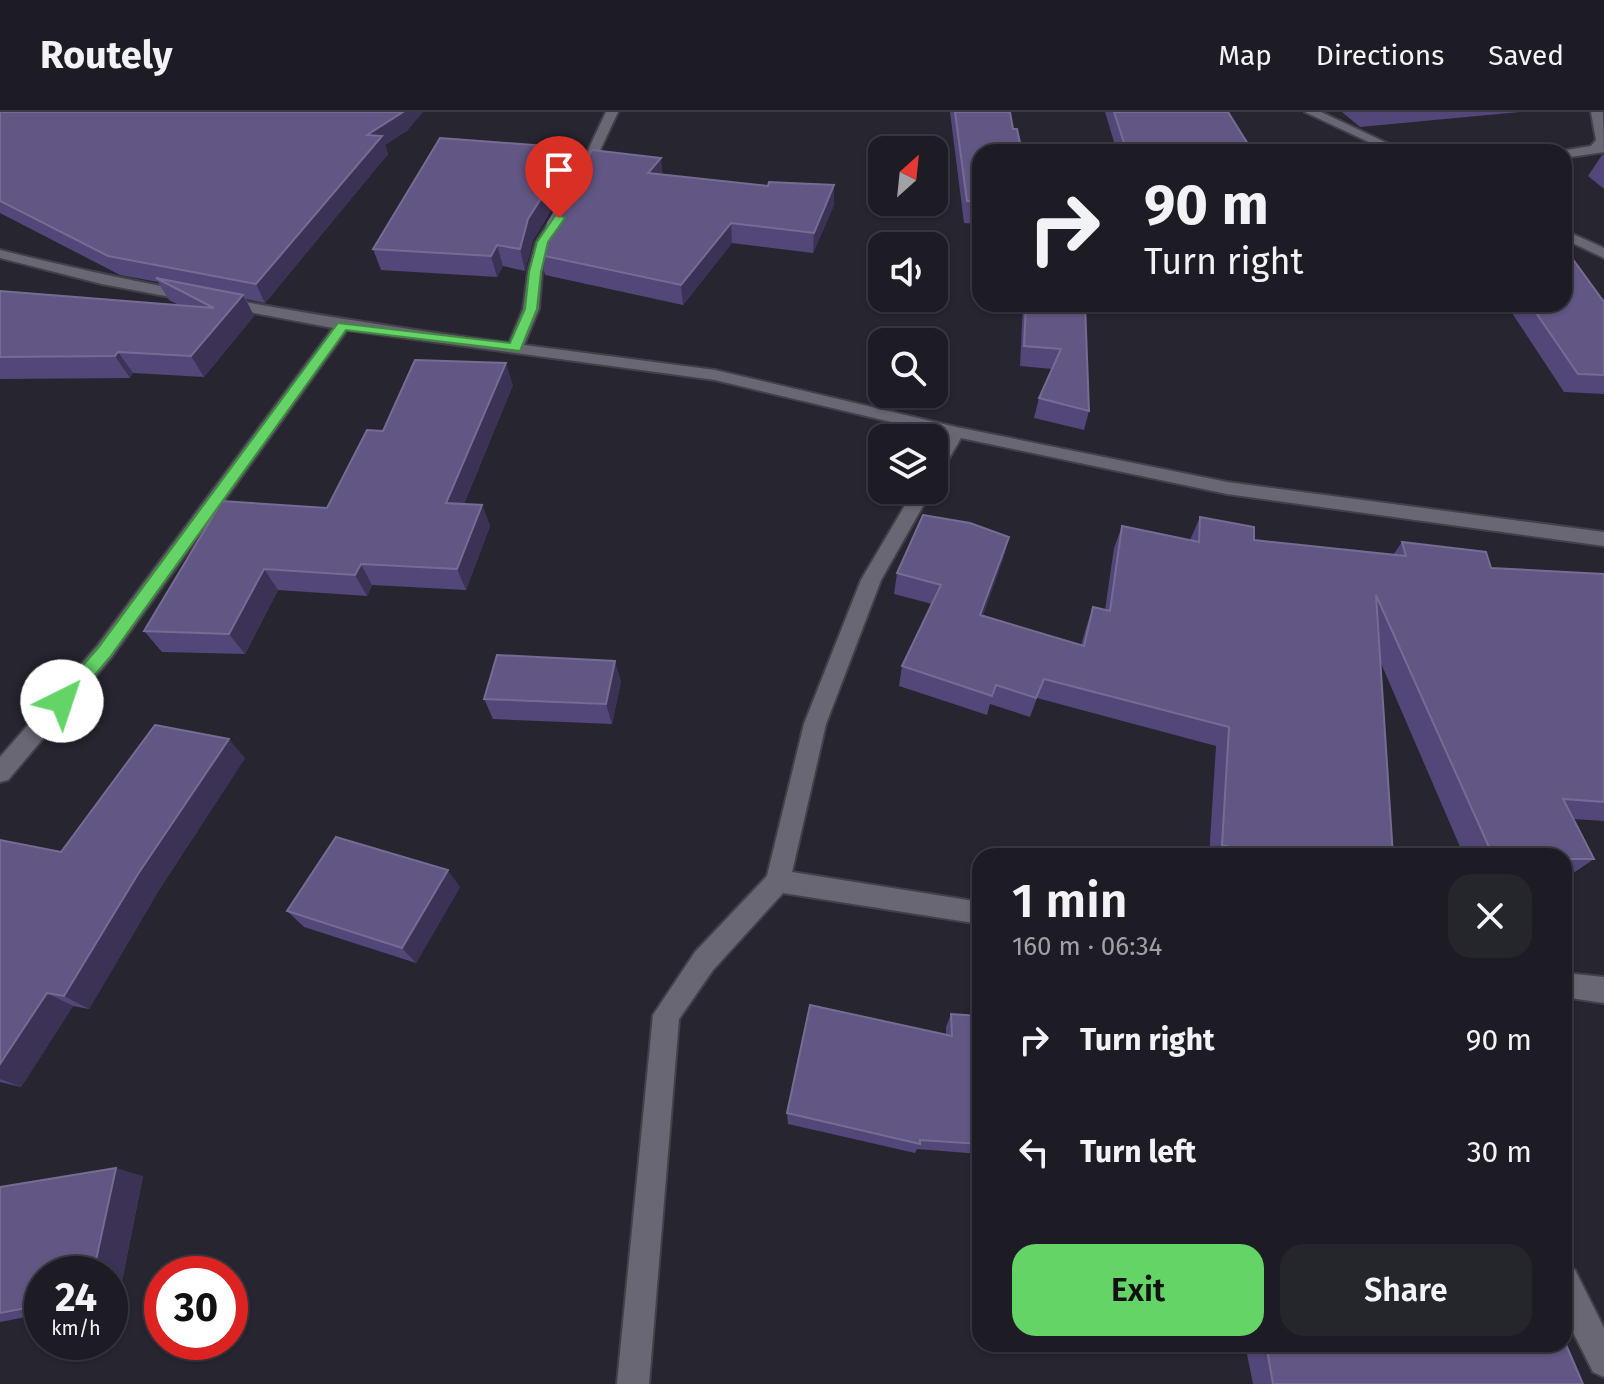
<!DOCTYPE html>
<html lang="en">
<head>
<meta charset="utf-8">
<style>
	:root { --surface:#1d1c24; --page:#25252c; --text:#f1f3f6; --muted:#a0a1a6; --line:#3b3a41; --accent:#65d467 }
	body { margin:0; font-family:"Fira Sans",sans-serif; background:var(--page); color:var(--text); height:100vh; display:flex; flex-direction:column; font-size:30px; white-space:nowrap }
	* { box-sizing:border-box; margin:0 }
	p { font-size:26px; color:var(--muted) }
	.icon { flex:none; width:44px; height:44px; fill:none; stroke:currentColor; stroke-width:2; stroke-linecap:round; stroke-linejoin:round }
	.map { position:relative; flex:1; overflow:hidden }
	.sheet { position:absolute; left:972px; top:736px; width:600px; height:504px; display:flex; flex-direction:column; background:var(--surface); border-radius:24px; box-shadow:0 2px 6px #0004,0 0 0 2px var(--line) }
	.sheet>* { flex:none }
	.guide { position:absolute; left:972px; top:32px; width:600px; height:168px; border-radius:24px; box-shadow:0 2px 6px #0004,0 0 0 2px var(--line); background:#1d1c24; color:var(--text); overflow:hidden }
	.needle { width:52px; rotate:27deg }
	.controls { position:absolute; left:868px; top:24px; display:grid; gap:16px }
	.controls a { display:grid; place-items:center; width:80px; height:80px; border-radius:16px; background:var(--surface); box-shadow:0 2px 6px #0004,0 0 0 2px var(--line); font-size:40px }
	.speed { position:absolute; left:24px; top:1144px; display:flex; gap:16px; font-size:40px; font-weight:700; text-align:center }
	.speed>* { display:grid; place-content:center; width:104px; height:104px; border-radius:50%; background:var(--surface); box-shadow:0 2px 6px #0004,0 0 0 2px var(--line); line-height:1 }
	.speed small { font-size:20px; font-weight:400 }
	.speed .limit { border:12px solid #d22; background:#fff; color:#111 }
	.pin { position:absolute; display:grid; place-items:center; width:68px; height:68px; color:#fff; margin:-82px -34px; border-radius:50% 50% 50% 0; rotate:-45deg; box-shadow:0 0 8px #0007 }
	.pin .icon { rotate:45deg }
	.me { position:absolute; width:88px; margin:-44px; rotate:41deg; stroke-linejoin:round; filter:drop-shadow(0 0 6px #0008) }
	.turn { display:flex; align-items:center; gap:28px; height:168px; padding:0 40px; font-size:36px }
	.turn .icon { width:104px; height:104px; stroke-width:2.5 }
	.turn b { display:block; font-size:56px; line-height:68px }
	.round { display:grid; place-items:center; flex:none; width:84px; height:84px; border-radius:24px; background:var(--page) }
	.head { display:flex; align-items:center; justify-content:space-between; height:136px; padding:0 40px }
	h1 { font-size:48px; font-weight:600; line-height:60px }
	.primary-button { display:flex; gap:16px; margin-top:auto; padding:16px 40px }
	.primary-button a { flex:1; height:92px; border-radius:24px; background:var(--accent); color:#111; font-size:32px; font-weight:600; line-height:92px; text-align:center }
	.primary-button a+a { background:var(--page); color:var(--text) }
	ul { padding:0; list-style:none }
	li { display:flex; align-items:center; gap:24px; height:112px; padding:0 40px }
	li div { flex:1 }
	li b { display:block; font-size:30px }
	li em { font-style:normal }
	header { display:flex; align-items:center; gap:48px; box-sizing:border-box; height:112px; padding:0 40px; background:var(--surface); border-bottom:2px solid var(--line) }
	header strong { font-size:38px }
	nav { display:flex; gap:44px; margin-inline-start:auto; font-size:28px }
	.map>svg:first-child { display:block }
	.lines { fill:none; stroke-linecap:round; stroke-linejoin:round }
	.minor-casing { stroke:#424049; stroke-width:4 }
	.minor { fill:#6a6774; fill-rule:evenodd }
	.wall { fill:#534678 }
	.shaded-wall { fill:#3b3256 }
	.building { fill:#625784; stroke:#766c93; stroke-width:2 }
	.route { fill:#65d467; stroke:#428a43; stroke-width:2 }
</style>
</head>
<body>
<header>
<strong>Routely</strong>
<nav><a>Map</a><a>Directions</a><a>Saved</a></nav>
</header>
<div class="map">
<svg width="1604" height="1272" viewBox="0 0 1604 1272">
	<rect width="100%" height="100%" fill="#272530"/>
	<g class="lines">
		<g class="minor-casing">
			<path id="minor" d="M606,0H618L587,66L576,69L575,66Z
				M1305,0H1321L1406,40H1390Z
				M1591,0H1603L1604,40L1564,46V40L1560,39L1591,34L1596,28Z
				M561,99L568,103L550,130L542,160L539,197L524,233L715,258L956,315L1227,370L1604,420V434L1227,382L961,326L940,362L934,364V343L946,323L715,268L347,218L111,546L8,668L0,670V645L97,534L333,216L102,172L0,146V138C168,180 338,208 509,231L523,197L528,160L536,130L556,100Z
				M1564,118L1604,136V146L1564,127Z
				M914,378H932L881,468L826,612L792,760L980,790V812L783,781L713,858L679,907L649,1272H617L653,903L695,840L767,764L804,612L861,468Z
				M1564,861L1604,865V891L1564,885Z
				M1564,1154L1575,1158L1604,1216V1265L1593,1260L1564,1202Z"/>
		</g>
		<use href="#minor" class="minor"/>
	</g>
	<path class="wall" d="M0,0L408,18L385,33L388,42L265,191L246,187L254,204L204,265L133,261L130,266L0,267V179L179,193L169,188L158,170L120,163L0,101Z
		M950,0H1010L980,40V112L964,111Z
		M1105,0H1228L1253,40H1117Z
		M1342,0H1520L1360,15Z
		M573,36L577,56L533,128L525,159L503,154L497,165L381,158L373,137Z
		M1602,43H1604V77L1588,64Z
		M663,62L834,93L813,141L732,131L683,193L545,163L540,143Z
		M1604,190V282L1564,280L1506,192H1564Z
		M1023,192H1085L1089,299L1084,318L1034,306L1039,286L1052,257L1020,254Z
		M513,273L464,392L482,393L490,414L466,478L372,473L367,484L278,478L245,542L162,540L144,519L327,396Z
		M1200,405L1254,428L1393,443L1402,430L1491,456L1604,462V709L1573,707L1594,747L1569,764H1564V744H1464L1380,549L1393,744H1209L1216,634L1037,586L1030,605L990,592L987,603L899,574L902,554L932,492L894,482L897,461L1009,425L1003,447L983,503L1081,533L1086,516L1093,495L1105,498L1114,436L1122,414L1190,428Z
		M621,569L612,612L493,607L484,587Z
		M245,646L159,778L89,897L73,894L21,975L0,970V728L61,740Z
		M460,775L416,851L304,815L287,799Z
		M951,902L980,904V1042L917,1037L915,1041L788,1012L787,1001L946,922V915Z
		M143,1064L118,1189L110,1190V1162H42V1202L0,1210V1075Z
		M1245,1232H1564L1583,1272H1253Z"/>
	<path class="shaded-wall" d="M403,0H423L408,18L385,33L388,42L265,191L256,172L367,23Z
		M573,36L577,56L533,128L525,159L520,137L528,107Z
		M661,46L663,65L648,61Z
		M834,73V93L813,141L814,121Z
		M731,111L732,131L683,193L681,173Z
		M497,133L503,154L497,165L491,144Z
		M243,183L254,204L204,265L191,244Z
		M118,240L133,261L130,266L115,244Z
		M506,251L513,273L455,413L446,391Z
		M482,393L490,414L466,478L457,457Z
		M1009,425L1003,447L976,523L980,503Z
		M361,452L372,473L367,484L355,463Z
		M264,457L278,478L245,542L229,522Z
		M615,549L621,569L612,612L606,592Z
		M229,627L245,646L159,778L89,897L64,884L138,762Z
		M448,758L460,775L416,851L402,836Z
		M47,881L73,894L21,975L0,967V952Z
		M116,1056L143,1064L118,1189L110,1188V1162H93Z"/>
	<path class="building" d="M0,0H403L367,23L382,24L256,172L108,144L0,89Z
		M955,0H1010L1013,17H1017L1022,40H980V90L967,89Z
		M1114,0H1228L1253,40H1127Z
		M440,26L573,36L528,107L520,137L497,133L491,144L373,137Z
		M592,38L661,46L648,61L768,74L769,70L834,73L814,121L731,111L681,173L540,143L548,111Z
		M1564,142H1569L1604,190V263L1578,262L1530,192H1564Z
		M156,166L243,183L191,244L118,240L115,244L0,245V179L214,196Z
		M1026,192H1085L1089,299L1039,286L1061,237L1024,234Z
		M415,248L506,251L446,391L482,393L457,457L361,452L355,463L264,457L229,522L144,519L222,389L327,396L367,318L383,319Z
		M923,403L970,411L1009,425L980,503L1084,534L1093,495L1110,499L1122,414L1199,430L1200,405L1254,415V428L1406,444L1402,430L1486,440L1491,456L1604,462V690L1563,687L1594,747H1564V744H1493L1376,483L1393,744H1265L1222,733L1229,615L1044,567L1036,586L996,573L992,584L902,554L941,473L897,461Z
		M497,543L615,549L606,592L484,587Z
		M155,613L229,627L138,762L64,884L47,881L0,952V728L61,740Z
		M336,725L448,758L402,836L287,799Z
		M810,893L952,924L951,902L980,904V1032L920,1028V1032L787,1001Z
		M116,1056L93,1162H42V1193L0,1201V1075Z
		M1564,1228L1583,1272H1273L1266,1232H1564Z"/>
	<path class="route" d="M559,103L565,106L548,130L541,160L537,197L520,239L346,218L110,545L69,594H56L54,589L56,584L98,536L338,211L510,231L525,197L529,160L537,130L555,104Z"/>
</svg>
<div class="controls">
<a><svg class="needle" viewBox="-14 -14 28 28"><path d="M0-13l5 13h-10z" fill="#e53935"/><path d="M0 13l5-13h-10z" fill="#a0a1a6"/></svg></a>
<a><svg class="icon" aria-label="sound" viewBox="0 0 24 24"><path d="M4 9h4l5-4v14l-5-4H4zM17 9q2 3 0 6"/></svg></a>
<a><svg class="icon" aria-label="search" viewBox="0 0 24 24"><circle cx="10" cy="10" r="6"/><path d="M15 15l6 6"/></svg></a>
<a><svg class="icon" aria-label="layers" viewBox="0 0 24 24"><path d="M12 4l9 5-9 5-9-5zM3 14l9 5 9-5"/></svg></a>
</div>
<div class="speed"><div>24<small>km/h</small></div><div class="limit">30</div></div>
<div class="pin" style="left:559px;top:106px;background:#d93025"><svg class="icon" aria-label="arrive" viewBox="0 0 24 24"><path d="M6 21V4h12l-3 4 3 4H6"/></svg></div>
<svg class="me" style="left:62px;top:589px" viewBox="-20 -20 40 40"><circle r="19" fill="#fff"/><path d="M0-13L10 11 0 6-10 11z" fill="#65d467"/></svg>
<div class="guide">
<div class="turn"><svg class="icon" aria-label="right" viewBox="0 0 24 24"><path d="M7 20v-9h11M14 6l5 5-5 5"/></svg><div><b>90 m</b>Turn right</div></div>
</div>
<section class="sheet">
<div class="head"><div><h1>1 min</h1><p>160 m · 06:34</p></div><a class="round"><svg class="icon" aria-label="close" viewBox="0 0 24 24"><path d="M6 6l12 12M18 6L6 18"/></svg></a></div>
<ul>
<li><svg class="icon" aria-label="right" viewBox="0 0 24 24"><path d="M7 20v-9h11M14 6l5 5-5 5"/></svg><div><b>Turn right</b></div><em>90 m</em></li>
<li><svg class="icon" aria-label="left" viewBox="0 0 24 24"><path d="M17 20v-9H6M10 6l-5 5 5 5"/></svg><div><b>Turn left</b></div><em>30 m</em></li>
</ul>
<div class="primary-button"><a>Exit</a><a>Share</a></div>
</section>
</div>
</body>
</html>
